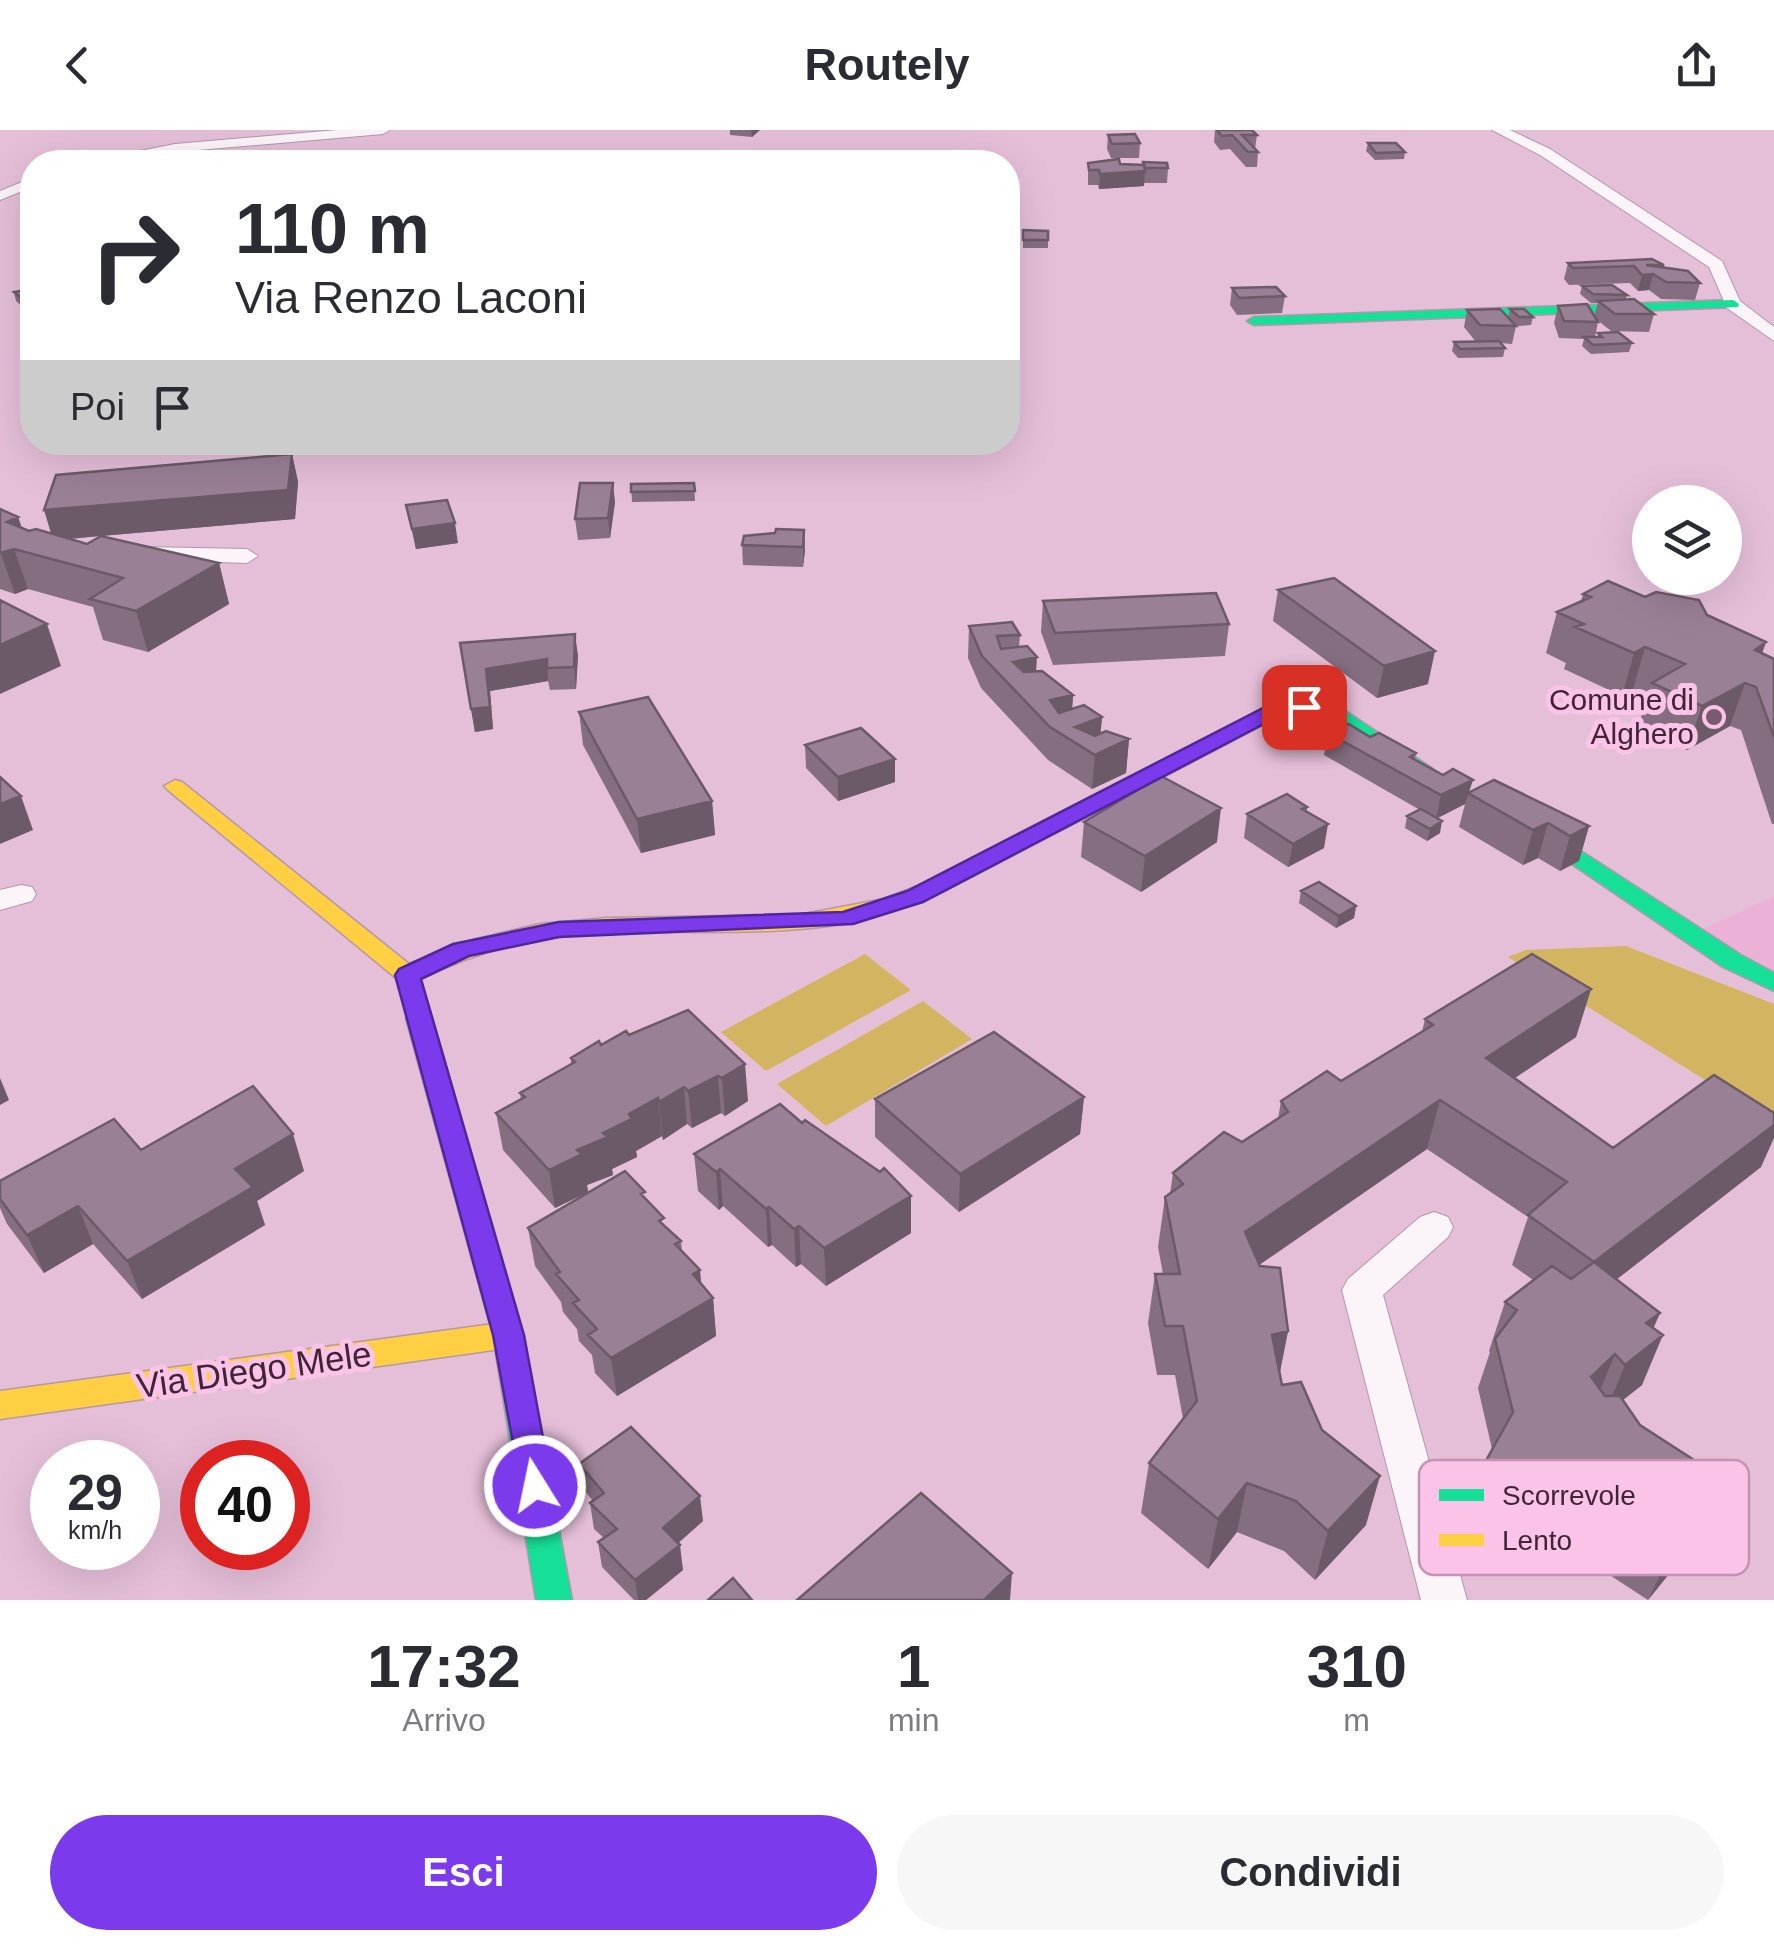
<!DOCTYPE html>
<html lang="it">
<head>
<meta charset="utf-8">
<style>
	:root { --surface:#fff; --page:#f7f7f7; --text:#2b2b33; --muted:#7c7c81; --accent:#7c3aed }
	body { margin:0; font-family:Arial,sans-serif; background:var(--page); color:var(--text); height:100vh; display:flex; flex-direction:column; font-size:38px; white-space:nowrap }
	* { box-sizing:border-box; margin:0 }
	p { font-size:32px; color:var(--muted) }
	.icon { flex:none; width:55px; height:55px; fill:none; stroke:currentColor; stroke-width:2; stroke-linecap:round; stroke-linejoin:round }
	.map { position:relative; height:1470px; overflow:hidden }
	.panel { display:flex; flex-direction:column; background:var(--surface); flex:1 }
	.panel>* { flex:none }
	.hud { position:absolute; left:20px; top:20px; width:1000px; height:305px; border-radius:40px; box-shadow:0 10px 40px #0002; background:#fff; color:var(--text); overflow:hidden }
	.tools { position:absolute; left:1632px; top:355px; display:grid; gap:20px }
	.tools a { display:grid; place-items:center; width:110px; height:110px; border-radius:50%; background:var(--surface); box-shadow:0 10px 40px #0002; font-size:50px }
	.speed { position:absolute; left:30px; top:1310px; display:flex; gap:20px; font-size:50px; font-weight:700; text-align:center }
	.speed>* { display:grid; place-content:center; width:130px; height:130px; border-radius:50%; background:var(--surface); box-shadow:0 10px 40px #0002; line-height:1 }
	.speed small { font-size:25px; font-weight:400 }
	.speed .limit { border:15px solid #d22; background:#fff; color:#111 }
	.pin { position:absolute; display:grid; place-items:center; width:85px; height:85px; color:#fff; margin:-42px; border-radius:20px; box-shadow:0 5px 15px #0006 }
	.me { position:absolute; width:110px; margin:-55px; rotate:350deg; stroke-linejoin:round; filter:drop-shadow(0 0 8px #0008) }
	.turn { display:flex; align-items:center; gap:35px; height:210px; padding:0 50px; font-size:45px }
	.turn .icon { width:130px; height:130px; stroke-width:2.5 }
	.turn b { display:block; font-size:70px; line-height:85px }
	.then { display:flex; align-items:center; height:95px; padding:0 50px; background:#0003; gap:20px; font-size:38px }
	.eta { display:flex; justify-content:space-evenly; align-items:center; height:170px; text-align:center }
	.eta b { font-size:60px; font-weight:700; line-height:70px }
	.button { display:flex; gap:20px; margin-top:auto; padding:20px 50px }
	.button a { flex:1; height:115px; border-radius:60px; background:var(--accent); color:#fff; font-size:40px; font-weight:700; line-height:115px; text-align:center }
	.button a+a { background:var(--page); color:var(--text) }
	header { display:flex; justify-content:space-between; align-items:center; height:130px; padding:0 50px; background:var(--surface); font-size:45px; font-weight:700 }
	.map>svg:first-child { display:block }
	.built { fill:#ebb1d7 }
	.green { fill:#d2b461 }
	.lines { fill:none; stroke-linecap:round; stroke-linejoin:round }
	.street-casing { stroke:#b497aa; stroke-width:2 }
	.fast-casing { stroke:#b497aa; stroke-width:3 }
	.slow-casing { stroke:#b497aa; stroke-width:3 }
	.street { fill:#fbf5f9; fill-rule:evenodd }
	.fast { fill:#16e098; fill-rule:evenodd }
	.slow { fill:#ffcf43; fill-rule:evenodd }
	.wall { fill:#846e80; fill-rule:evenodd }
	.shaded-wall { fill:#6c5a68 }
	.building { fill:#9a8095; stroke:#6c5a68; stroke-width:2.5 }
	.route { fill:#7c3aed; stroke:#51269a; stroke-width:2.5 }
	.poi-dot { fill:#795b6f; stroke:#fac3e7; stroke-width:4 }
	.labels { text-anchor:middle; stroke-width:10; stroke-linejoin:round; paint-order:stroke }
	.poi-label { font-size:30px; fill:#3f2537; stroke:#fac3e7; text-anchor:end }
	.near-street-label { font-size:35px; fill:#3f2537; stroke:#fac3e7 }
	.key { fill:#fac3e7; stroke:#c294b2; stroke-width:2.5 }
	.key-label { font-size:28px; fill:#3f2537 }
</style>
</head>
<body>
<header><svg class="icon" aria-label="back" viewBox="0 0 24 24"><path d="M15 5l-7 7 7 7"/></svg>Routely<svg class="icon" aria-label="share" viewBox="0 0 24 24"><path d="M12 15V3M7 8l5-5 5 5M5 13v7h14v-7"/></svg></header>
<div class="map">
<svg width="1774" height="1470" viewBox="0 0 1774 1470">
	<rect width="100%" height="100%" fill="#e5bfd8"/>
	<path class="built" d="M1774,766V841L1701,800Z"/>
	<path class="green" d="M1626,816L1774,874V993L1508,827L1526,820Z
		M865,824L911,860L766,941L721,902Z
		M923,871L972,909L826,996L777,954Z"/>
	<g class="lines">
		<g class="street-casing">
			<path id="street" d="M337,0H390L383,4L175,22L113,32H84L175,14Z
				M1492,0H1510L1550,19L1722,131L1740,171L1774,197V211L1727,178L1709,137L1540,25Z
				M32,48V57L0,70V61Z
				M145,417L247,419L258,426L247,433L137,429L134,424L137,419Z
				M21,755L32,757L36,764L32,771L0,780V760Z
				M1434,1082L1448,1087L1453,1097L1448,1107L1383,1165L1467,1470H1421L1342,1160L1348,1149L1420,1087Z"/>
		</g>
		<g class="fast-casing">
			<path id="fast" d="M1733,170L1739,174L1738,177L1254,195L1247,191L1254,187Z
				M1321,565L1433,639L1423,645L1416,643L1318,578L1280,586L944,761L936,763L925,756L928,751L1267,577Z
				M1530,688L1741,825L1774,843V861L1723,837L1522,700L1519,695L1522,690Z
				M419,880L428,882L432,888L523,1205L572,1470H536L493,1205L406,888L410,882Z"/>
		</g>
		<g class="slow-casing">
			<path id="slow" d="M175,650L182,652L409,834L473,810L540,794L607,788L799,785L884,769L936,749L947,756L944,761C911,775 878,788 842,794C743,810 643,794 544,809C501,815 460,830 420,849L432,888L428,894H410L396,848L168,660L164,656Z
				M508,1192L519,1196L523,1205L519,1214L508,1218L0,1289V1261Z"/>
		</g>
		<use href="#street" class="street"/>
		<use href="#fast" class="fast"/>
		<use href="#slow" class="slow"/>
	</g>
	<path class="wall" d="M730,0H760L752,7L730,5Z
		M1215,0H1252L1257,5L1255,19L1258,22L1257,37H1246L1230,19L1220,20L1214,12Z
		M1108,5L1140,13L1139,28H1111L1107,19Z
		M1368,13L1405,22L1404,29L1375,30L1366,21Z
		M920,26L953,32H920Z
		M1088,33L1168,38L1167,53H1144V56L1099,59L1098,55H1088Z
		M1023,100L1048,101V118H1023Z
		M1568,133L1664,135L1663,138L1700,153L1695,170L1661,169L1649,160L1638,161L1630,153L1569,155L1564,149Z
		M1582,156L1627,165L1626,169L1654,184L1649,202L1611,201L1596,189L1598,192L1595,207H1598V203L1632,213L1629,222L1591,224L1582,216L1584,209L1559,208L1554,193L1558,176L1594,186L1598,173H1591L1580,164Z
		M1232,158L1285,166L1282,183L1237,185L1230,175Z
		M32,159L24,178L16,171L14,162Z
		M1510,179L1533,187L1531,195L1518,196L1508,188Z
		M1467,180L1516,196L1512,214L1501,213L1505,218L1503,227L1458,228L1452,221L1454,212H1476L1464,197Z
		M342,312H392L390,316L343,315Z
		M292,324L298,352L295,389L102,406L219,433L229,474L148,522L103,510L93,477L28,459L15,464L0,459V379L18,387L22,398L29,401L51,403ZM100,406L87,414L70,409Z
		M694,353L695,371L632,372L631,354Z
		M615,372L610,408L578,410L575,389Z
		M406,375L458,413L416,419Z
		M804,400L805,420L803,437L743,435L742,415Z
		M1278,460L1428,554L1377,568L1273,491Z
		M1583,464L1645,467L1707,485L1766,512L1762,523L1774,529V694H1772L1741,600L1730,596L1687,620L1638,596L1648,566L1633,559L1622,566L1564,539L1566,533L1546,523L1557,482L1581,471Z
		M1043,471L1229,494L1225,526L1053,535L1041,502Z
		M969,496L1020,505L1019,517L1036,541L1073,565L1072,579L1102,587L1100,604L1129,609L1126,643L1092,659L1048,630L981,558L968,528Z
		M460,513L578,525L576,559L550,560L548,551L490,561L493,599L475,602Z
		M579,582L712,671L715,705L641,723L583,615Z
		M1328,603L1370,607L1416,623L1415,630L1470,661L1589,696L1579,731L1560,741L1538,728L1523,735L1459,697L1465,674L1437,688L1440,703L1427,711L1405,698L1407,686L1420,680L1324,625Z
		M805,615L895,652L838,671L806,638Z
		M1307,677V682L1324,718L1288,737L1244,708L1247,684Z
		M1084,692L1217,712L1141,762L1081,727Z
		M1301,761L1356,776L1354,788L1336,798L1299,773Z
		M1591,859L1576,907L1515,948L1613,1018L1761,1037L1617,1149L1660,1183L1653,1198L1642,1255L1623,1270L1640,1295L1691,1337L1698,1408L1648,1470L1562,1414L1537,1446L1466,1385L1483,1336L1492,1319L1478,1258L1490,1222L1489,1221L1505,1172L1533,1150L1512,1135L1528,1087L1427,1019L1259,1135L1288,1201L1280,1242L1282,1255L1322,1300L1366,1395L1315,1450L1284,1421L1237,1402L1208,1439L1141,1383L1149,1333L1183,1289L1175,1245H1157L1148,1193L1155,1144H1163L1158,1117L1165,1067L1170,1064L1173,1043L1242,1012L1278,989L1281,971L1341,951L1422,902L1425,889Z
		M688,880L748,971L725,986L721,983L692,998L687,994L663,1010L662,1006L636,1021L637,1027L612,1039L613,1045L587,1055L588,1062L555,1078L503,1020L496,983L521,969L520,963L571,934V928Z
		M1084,967L1080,1004L959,1082L875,1007V969Z
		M141,1020L304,1041L257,1071L265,1095L142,1169L93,1114L44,1143L7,1094L0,1078V1051Z
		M694,1024L911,1103L826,1156L801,1134L796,1137L772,1115L768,1117L723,1076L719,1080L698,1061Z
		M646,1070L665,1096L681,1111L682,1121L701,1154L713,1168L716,1206L617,1266L595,1243L592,1225L579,1211L577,1199L563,1182L561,1172L535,1136L528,1098Z
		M579,1334L703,1391L678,1413L683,1440L646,1470H634L602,1437L598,1412L604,1408L594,1399L590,1373L593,1371L584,1360Z"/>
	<path class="shaded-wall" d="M751,0H760L752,7Z
		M953,28V32H936Z
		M1145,41L1144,56L1099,59L1100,44Z
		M1653,144L1649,160L1638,161L1642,145Z
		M32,167V176L24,178L22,169Z
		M292,324L298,352L295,389L53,410L44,380Z
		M613,353L615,372L610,408L608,388Z
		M18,387L30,423L7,392Z
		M455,393L458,413L416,419L412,399Z
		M804,400L805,420L803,437V417Z
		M14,419L28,459L15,464L1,424Z
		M219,433L229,474L148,522L136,481Z
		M47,494L61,536L0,564V515Z
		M575,504L578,525L576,559L574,537Z
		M1766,512L1751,555L1745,553L1730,596L1687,620L1702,576L1755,520Z
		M1645,517L1633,559L1622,566L1634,523Z
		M1435,521L1428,554L1377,568L1384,536Z
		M1037,527L1035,559L1013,532Z
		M547,529L548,551L490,561L493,599L475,602L471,579L486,539Z
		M1073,565L1071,598L1050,570Z
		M1102,587L1099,621L1075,597Z
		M1129,609L1126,643L1092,659L1095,625Z
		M895,629V652L838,671V647Z
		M1473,650L1465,674L1436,689L1441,665Z
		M21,666L33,700L0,714V674Z
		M712,671L715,705L641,723L637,689Z
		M1221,678L1217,712L1141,762L1145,726Z
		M1442,691L1440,703L1427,711L1430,699Z
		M1548,693L1538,728L1523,735L1533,700Z
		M1328,694L1324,718L1288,737L1293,714Z
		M1589,696L1579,731L1560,741L1570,706Z
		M1356,776L1354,788L1336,798L1339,786Z
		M1591,859L1576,907L1473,976L1486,928Z
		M745,934L748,971L725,986L722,948Z
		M718,946L721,983L692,998L688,961Z
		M0,948L9,970L0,975Z
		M684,957L687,994L663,1010L659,972Z
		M1084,967L1080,1004L959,1082L960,1044Z
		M658,968L662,1006L636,1021L637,1027L612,1039L613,1045L587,1055L588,1062L555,1078L549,1040L629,984Z
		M1440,970L1427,1019L1236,1151L1245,1102Z
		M1774,995V1008L1761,1037L1576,1181L1594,1132Z
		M293,1004L304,1041L257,1071L265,1095L142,1169L127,1131L235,1039Z
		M720,1039L723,1076L719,1080L716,1042Z
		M911,1066V1103L826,1156L824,1118Z
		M78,1076L93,1114L44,1143L27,1105Z
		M769,1077L772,1115L768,1117L766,1079Z
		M799,1096L801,1134L796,1137L794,1099Z
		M700,1140L703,1173L713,1168L716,1206L617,1266L611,1228L693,1144Z
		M1660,1183L1644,1220L1663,1205L1642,1255L1605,1284L1625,1235L1646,1193Z
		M1288,1201L1278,1251L1272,1205Z
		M1615,1224L1595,1273L1591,1247Z
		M1380,1346L1366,1395L1315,1450L1328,1401Z
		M1247,1353L1237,1402L1208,1439L1218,1389Z
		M1722,1359L1698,1408L1648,1470L1672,1421Z
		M1583,1365L1562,1414L1537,1446L1557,1397Z
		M700,1366L703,1391L667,1423L663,1398Z
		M680,1415L683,1440L646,1470H638L635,1450Z
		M1012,1443L1010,1470H984Z"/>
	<path class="building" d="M1217,0H1252L1257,5H1242L1258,22H1248L1232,5L1222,6Z
		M1135,4L1140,13L1112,14L1108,5Z
		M1368,13H1396L1405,22L1376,23Z
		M940,22L953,28L936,32L920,26Z
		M494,26L511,29L492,32L480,29Z
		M1119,29L1120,34L1144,35L1145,41L1100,44L1099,40H1089L1088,33Z
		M1143,32L1167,33L1168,38H1145Z
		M1023,100L1048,101V110H1023Z
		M1652,129L1664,135H1646L1688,141L1700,153L1666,152L1653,144L1642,145L1634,136L1573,138L1568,133Z
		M1612,155L1627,165L1593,164L1582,156Z
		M1276,157L1285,166L1239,168L1232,158Z
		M32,159V167L22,169L14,162Z
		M1634,169L1654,184H1615L1598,171Z
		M1587,174L1598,192L1564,191L1558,176Z
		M1500,179L1516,196L1480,195L1467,180Z
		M1510,179H1524L1533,187H1519Z
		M1618,202L1632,213L1593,215L1584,207H1602L1598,203Z
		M1499,211L1505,218L1460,219L1454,212Z
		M292,324L288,360L44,380L56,345Z
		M580,353H613L608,388L575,389Z
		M694,353L695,361L631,362V354Z
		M447,370L455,393L412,399L406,375Z
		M0,379L18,387L7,392L29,401L36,399L87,414L101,406L219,433L136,481L90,469L123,448L14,419L0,423Z
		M776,399L804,400L803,417L742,415L744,406L775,403Z
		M1334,448L1435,521L1384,536L1278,460Z
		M1608,451L1645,467L1656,462L1699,470L1707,485L1766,512L1755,520L1774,529V607L1756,557L1745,553L1702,576L1652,553L1685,534L1645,517L1634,523L1575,497L1584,494L1557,482L1591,467L1583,464Z
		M1216,463L1229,494L1055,503L1043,471Z
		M0,470L47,494L0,515Z
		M1012,492L1020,505L997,506L1001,519L1027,516L1037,527L1013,532L1024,542L1042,541L1073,565L1050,570L1059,583L1084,575L1102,587L1075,597L1095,606L1106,601L1129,609L1095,625L1050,597L982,526L969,496Z
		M575,504L574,537L547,538V529L486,539L490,577L471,579L460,513Z
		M648,567L712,671L637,689L579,582Z
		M1349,594L1370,607L1379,603L1416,623L1410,627L1443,645L1453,639L1473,650L1441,665L1328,603Z
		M861,598L895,629L838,647L805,615Z
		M1161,646L1221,678L1145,726L1084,692Z
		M0,647L21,666L0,674Z
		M1494,650L1589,696L1570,706L1548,693L1533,700L1468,663Z
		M1287,664L1307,677L1302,679L1328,694L1293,714L1247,684Z
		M1421,679L1442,691L1430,699L1407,686Z
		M1319,752L1356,776L1339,786L1301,761Z
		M1532,824L1591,859L1486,928L1613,1018L1714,945L1774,983V995L1594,1132L1528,1085L1567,1052L1440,970L1245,1102L1260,1136L1280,1138L1288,1201L1272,1205L1282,1255L1301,1252L1322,1300L1380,1346L1328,1401L1296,1371L1247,1353L1218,1389L1149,1333L1197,1271L1183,1196H1165L1155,1144H1180L1165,1067L1183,1054L1173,1043L1224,1002L1242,1012L1288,982L1281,971L1327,941L1341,951L1433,895L1425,889Z
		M688,880L745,934L722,948L718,946L688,961L684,957L659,972L658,968L629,984L632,989L603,1003L608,1007L577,1020L582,1024L549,1040L496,983L525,967L520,963L575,932L571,928L599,911L601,915L626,901L629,905Z
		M994,902L1084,967L960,1044L875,969Z
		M253,956L293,1004L235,1039L253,1057L127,1131L78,1076L27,1105L0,1069V1051L114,989L141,1020Z
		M780,974L802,993L805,990L880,1042L884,1038L911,1066L824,1118L799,1096L794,1099L769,1077L766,1079L720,1039L716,1042L694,1024Z
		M625,1041L645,1062L641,1064L664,1088L659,1091L681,1111L675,1114L700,1140L693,1144L713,1168L611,1228L588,1205L597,1199L573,1173L579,1170L556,1144L560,1142L528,1098Z
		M1594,1132L1660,1183L1646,1193L1663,1205L1625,1235L1615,1224L1591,1247L1605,1266H1620L1640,1295L1694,1330L1691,1337L1722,1359L1672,1421L1583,1365L1557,1397L1483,1336L1513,1282L1495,1209L1517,1180L1505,1172L1552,1136L1571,1149Z
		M631,1297L700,1366L663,1398L680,1415L635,1450L598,1412L617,1399L590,1373L604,1363L579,1334Z
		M921,1363L1012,1443L984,1470H797Z
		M733,1448L752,1470H708Z"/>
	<path class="route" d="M1304,571L1312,573V581L1279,586L923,772L853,794L559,807L469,826L421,849L524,1205L552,1356L547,1367L535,1371L523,1367L493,1205L395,845L399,839L453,814L559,792L843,782L907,761L1267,576Z"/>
	<circle class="poi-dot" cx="1714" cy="587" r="10"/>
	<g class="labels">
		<g class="poi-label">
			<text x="1694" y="580">Comune di<tspan x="1694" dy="34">Alghero</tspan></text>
		</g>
		<g class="near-street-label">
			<text transform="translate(254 1240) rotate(-8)" y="12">Via Diego Mele</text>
		</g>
	</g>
	<rect x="1419" y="1330" width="330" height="115" rx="15" class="key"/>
	<rect x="1439" y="1359" width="45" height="12" fill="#16e098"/>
	<rect x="1439" y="1404" width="45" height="12" fill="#ffcf43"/>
	<g class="key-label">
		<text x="1502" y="1375">Scorrevole</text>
		<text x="1502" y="1420">Lento</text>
	</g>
</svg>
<div class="tools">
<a><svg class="icon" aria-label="layers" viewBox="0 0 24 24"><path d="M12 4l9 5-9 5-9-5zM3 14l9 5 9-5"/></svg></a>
</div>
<div class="speed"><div>29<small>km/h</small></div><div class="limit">40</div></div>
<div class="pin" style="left:1304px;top:577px;background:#d93025"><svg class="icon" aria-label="arrive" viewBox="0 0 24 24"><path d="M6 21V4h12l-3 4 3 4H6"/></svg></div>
<svg class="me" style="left:535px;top:1356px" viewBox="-20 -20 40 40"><circle r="17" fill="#7c3aed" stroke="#fff" stroke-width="3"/><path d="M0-11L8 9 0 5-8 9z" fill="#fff"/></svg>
<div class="hud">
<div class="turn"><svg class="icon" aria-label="right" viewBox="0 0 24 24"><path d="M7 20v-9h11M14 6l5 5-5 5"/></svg><div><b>110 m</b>Via Renzo Laconi</div></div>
<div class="then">Poi<svg class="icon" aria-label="arrive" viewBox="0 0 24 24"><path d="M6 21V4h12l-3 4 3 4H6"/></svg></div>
</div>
</div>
<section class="panel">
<div class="eta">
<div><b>17:32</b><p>Arrivo</p></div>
<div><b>1</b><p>min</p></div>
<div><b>310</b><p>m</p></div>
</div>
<div class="button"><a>Esci</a><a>Condividi</a></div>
</section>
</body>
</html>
